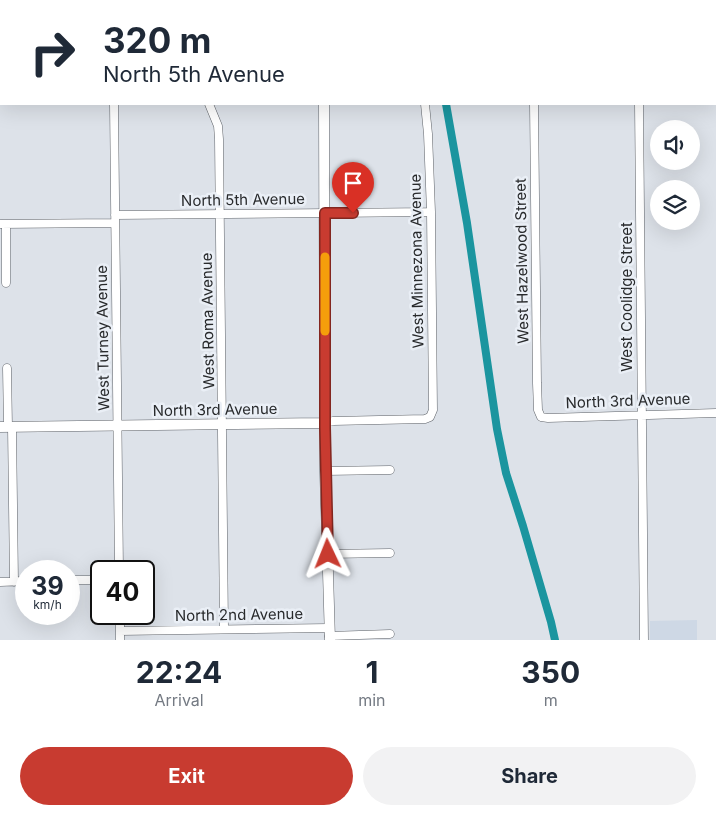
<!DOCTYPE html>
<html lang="en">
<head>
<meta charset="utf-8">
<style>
	:root { --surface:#fff; --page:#f2f2f3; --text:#1f2937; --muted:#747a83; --accent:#c83b30 }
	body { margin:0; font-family:Inter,sans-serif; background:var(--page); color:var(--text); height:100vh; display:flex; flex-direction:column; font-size:19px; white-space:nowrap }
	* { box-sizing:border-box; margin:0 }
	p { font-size:16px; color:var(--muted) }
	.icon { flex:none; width:28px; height:28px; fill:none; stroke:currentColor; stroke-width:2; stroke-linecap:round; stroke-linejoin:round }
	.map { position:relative; height:640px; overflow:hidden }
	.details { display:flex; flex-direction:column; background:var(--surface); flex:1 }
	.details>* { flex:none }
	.top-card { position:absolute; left:0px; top:0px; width:716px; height:105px; box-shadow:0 5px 20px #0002; background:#fff; color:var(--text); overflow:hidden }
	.controls { position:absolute; left:650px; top:120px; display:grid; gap:10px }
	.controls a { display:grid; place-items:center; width:50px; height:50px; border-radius:50%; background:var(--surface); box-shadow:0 5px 20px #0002; font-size:25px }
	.speed { position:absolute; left:15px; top:560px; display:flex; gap:10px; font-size:25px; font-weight:700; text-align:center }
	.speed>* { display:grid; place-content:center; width:65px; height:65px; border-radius:50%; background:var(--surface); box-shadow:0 5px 20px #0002; line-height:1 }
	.speed small { font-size:12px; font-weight:400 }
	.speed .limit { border:2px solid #111; border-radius:8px; background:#fff; color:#111 }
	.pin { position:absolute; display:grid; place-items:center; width:42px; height:42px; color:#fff; margin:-51px -21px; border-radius:50% 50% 50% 0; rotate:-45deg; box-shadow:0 0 5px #0007 }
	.pin .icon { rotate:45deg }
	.me { position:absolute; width:55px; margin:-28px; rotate:358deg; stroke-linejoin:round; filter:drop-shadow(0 0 4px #0008) }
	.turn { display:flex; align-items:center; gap:18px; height:105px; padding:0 20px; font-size:22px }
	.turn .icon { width:65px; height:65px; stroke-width:2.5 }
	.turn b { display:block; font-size:35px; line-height:42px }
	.eta { display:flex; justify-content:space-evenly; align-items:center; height:85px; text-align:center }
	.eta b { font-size:30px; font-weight:700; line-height:35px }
	.button { display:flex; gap:10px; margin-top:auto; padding:10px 20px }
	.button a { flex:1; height:58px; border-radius:30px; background:var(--accent); color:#fff; font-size:20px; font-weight:700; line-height:58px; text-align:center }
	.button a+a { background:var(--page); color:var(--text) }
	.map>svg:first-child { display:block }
	.built { fill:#ced8e5 }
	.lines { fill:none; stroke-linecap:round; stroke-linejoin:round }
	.canal { stroke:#1b959f; stroke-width:8 }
	.minor-casing { stroke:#5e6268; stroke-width:9 }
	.tertiary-casing { stroke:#5e6268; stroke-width:11 }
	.secondary-casing { stroke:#5e6268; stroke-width:12 }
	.minor { stroke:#fff; stroke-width:8 }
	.tertiary { stroke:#fff; stroke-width:10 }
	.secondary { stroke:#c6eaf9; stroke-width:11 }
	.route-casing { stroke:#82261f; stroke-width:12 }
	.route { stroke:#c83b30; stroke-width:9 }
	.slow { stroke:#f59e0b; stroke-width:9 }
	.labels { text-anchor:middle; stroke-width:5; stroke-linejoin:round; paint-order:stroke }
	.street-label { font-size:15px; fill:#282a2c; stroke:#eaeff6 }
</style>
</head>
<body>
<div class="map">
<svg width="716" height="640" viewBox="0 0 716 640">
	<rect width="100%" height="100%" fill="#dde2e9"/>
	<path class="built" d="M697,620V640H650V621Z"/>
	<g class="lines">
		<path class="canal" d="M424,0L425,1
			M446,104L467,223L497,429L506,473L523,526L551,622L555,640"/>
		<g class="minor-casing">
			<path id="minor" d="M112,0V1
				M532,0V1
				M2,1L4,0
				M639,1V0
				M114,104L119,571
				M209,104L218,126L219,139L224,629
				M534,104L537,383L538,410L541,417L548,418L716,413
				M639,104L644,640
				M115,215L431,212
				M0,224L115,223
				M6,224V283
				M7,368L8,427
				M325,423L333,421L425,419L430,417L433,410L431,212L428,134L425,104
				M12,427L14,582
				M325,471L390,470
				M328,554L390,553
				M69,580H101
				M0,582L26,581
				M120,614V640
				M120,631L329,628
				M329,636L390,634"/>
		</g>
		<g class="tertiary-casing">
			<path id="tertiary" d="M324,104L325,471L330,640
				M0,427L325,423"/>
		</g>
		<g class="secondary-casing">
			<path id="secondary" d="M126,0L141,1
				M341,1L400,0"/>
		</g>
		<use href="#minor" class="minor"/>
		<use href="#tertiary" class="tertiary"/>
		<use href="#secondary" class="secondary"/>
	</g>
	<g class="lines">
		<g class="route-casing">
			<path id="route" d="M328,554L325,428V213H353"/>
		</g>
		<use href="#route" class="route"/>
		<path class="slow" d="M325,257V331"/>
	</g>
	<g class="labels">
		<g class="street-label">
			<text transform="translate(243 200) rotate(-1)" y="5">North 5th Avenue</text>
			<text transform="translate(417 261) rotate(-91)" y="5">West Minnezona Avenue</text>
			<text transform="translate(522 261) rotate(-91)" y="5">West Hazelwood Street</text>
			<text transform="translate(627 297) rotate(-90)" y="5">West Coolidge Street</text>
			<text transform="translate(208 321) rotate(-91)" y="5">West Roma Avenue</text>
			<text transform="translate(103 338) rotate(-91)" y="5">West Turney Avenue</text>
			<text transform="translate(628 401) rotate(-2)" y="5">North 3rd Avenue</text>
			<text transform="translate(215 410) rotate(-1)" y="5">North 3rd Avenue</text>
			<text transform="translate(239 615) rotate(-1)" y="5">North 2nd Avenue</text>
		</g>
	</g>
</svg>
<div class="controls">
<a><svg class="icon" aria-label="sound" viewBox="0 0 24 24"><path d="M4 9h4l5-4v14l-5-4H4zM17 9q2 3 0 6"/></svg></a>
<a><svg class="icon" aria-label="layers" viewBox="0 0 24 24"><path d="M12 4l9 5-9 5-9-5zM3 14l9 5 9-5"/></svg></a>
</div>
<div class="speed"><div>39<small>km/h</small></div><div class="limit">40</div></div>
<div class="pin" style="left:353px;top:213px;background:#d93025"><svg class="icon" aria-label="arrive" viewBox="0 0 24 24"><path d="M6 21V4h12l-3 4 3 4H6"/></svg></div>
<svg class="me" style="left:328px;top:554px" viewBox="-20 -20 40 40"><path d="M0-17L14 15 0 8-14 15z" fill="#c83b30" stroke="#fff" stroke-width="4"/></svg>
<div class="top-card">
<div class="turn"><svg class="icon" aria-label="right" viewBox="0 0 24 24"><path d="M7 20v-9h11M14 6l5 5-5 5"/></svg><div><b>320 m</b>North 5th Avenue</div></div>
</div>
</div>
<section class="details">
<div class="eta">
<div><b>22:24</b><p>Arrival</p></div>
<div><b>1</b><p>min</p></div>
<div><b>350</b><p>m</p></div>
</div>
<div class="button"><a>Exit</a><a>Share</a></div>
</section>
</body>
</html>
